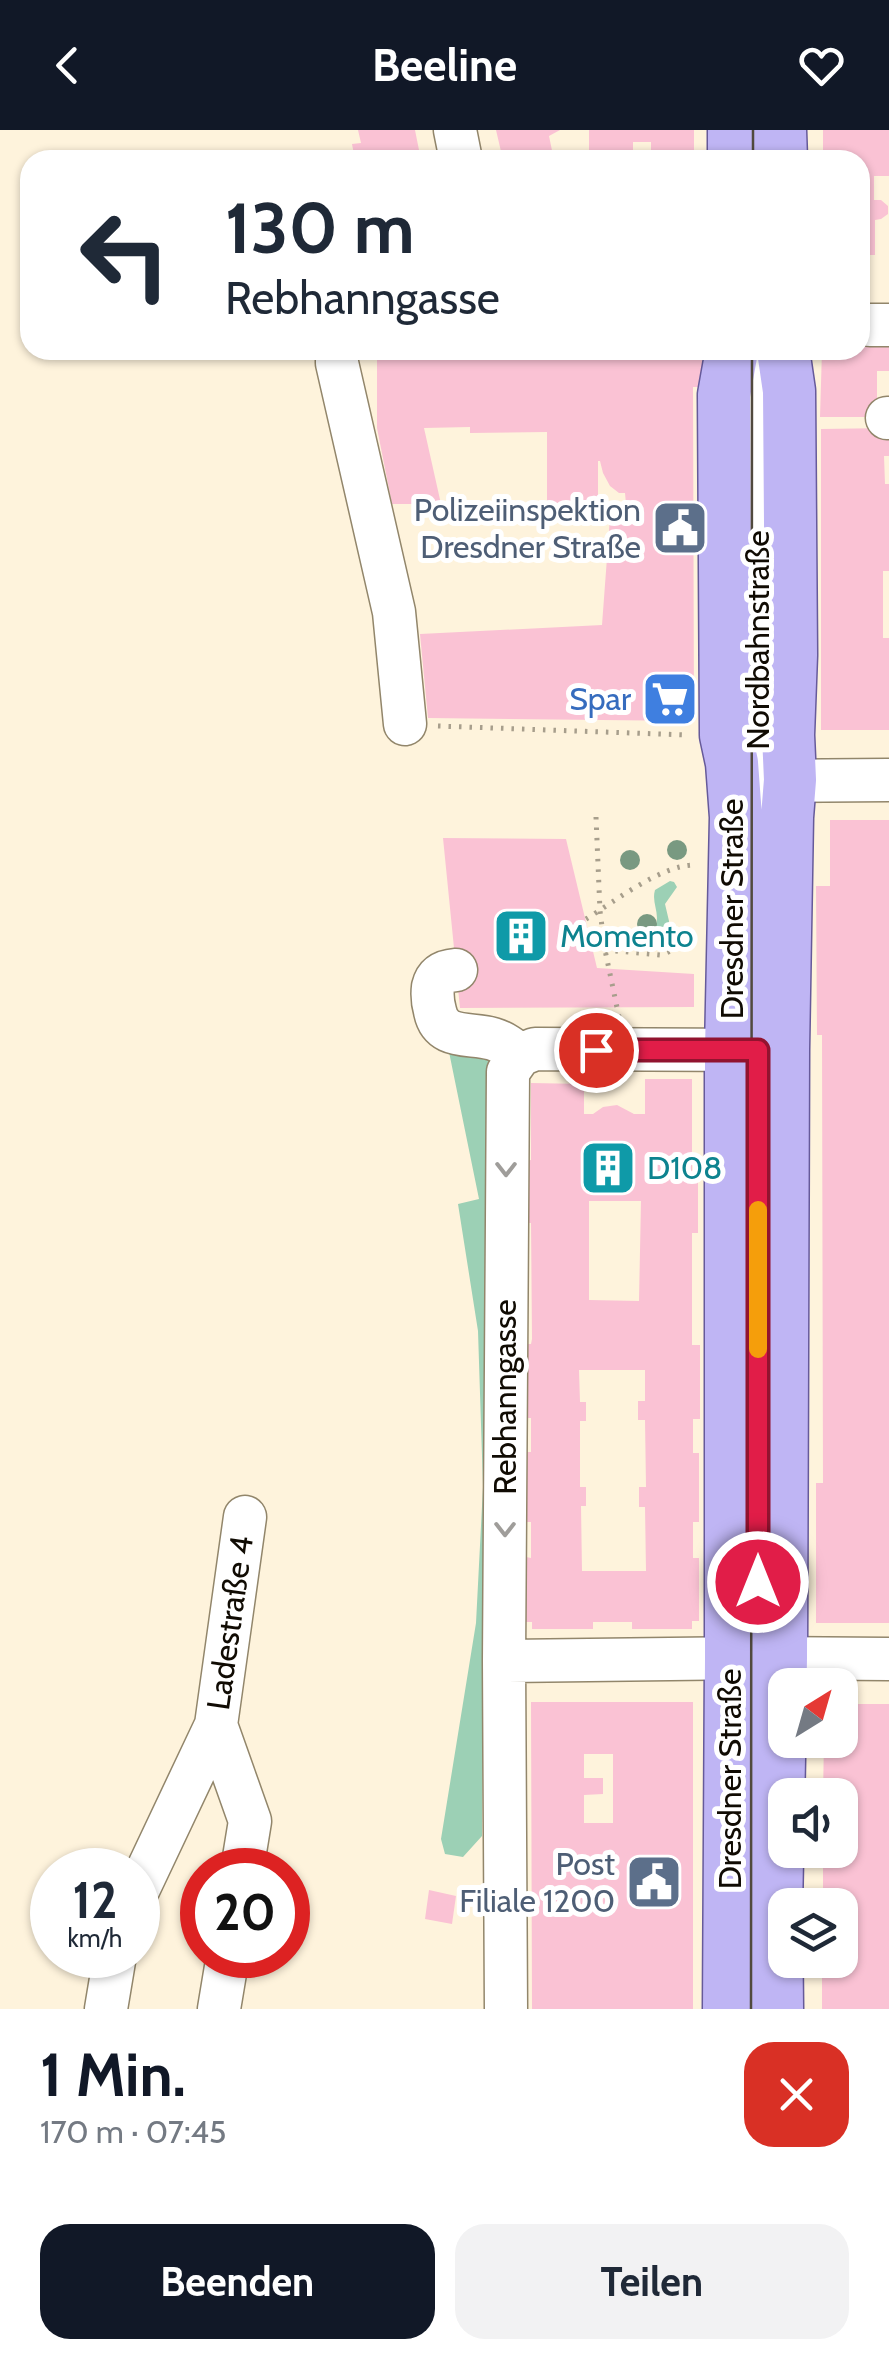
<!DOCTYPE html>
<html lang="de">
<head>
<meta charset="utf-8">
<style>
	:root { --surface:#fff; --page:#f2f2f3; --text:#1f2937; --muted:#747a83; --accent:#111827 }
	body { margin:0; font-family:Cabin,sans-serif; background:var(--page); color:var(--text); height:100vh; display:flex; flex-direction:column; font-size:38px; white-space:nowrap }
	* { box-sizing:border-box; margin:0 }
	p { font-size:32px; color:var(--muted) }
	.icon { flex:none; width:55px; height:55px; fill:none; stroke:currentColor; stroke-width:2; stroke-linecap:round; stroke-linejoin:round }
	.map { position:relative; height:1879px; overflow:hidden }
	.drawer { display:flex; flex-direction:column; background:var(--surface); flex:1 }
	.drawer>* { flex:none }
	.guide { position:absolute; left:20px; top:20px; width:850px; height:210px; border-radius:30px; box-shadow:0 2px 8px #0004; background:#fff; color:var(--text); overflow:hidden }
	.needle { width:65px; rotate:37deg }
	.buttons { position:absolute; left:768px; top:1538px; display:grid; gap:20px }
	.buttons a { display:grid; place-items:center; width:90px; height:90px; border-radius:20px; background:var(--surface); box-shadow:0 2px 8px #0004; font-size:50px }
	.speed { position:absolute; left:30px; top:1718px; display:flex; gap:20px; font-size:50px; font-weight:700; text-align:center }
	.speed>* { display:grid; place-content:center; width:130px; height:130px; border-radius:50%; background:var(--surface); box-shadow:0 2px 8px #0004; line-height:1 }
	.speed small { font-size:25px; font-weight:400 }
	.speed .limit { border:15px solid #d22; background:#fff; color:#111 }
	.pin { position:absolute; display:grid; place-items:center; width:85px; height:85px; color:#fff; margin:-42px; border:5px solid #fff; border-radius:50%; box-shadow:0 2px 10px #0007 }
	.me { position:absolute; width:110px; margin:-55px; rotate:0deg; stroke-linejoin:round; filter:drop-shadow(0 0 8px #0008) }
	.turn { display:flex; align-items:center; gap:35px; height:210px; padding:0 40px; font-size:45px }
	.turn .icon { width:130px; height:130px; stroke-width:2.5 }
	.turn b { display:block; font-size:70px; line-height:85px }
	.round { display:grid; place-items:center; flex:none; width:105px; height:105px; border-radius:30px; background:var(--page) }
	.headline { display:flex; align-items:center; justify-content:space-between; height:170px; padding:0 40px }
	h1 { font-size:60px; font-weight:800; line-height:75px; color:var(--accent) }
	.cta { display:flex; gap:20px; margin-top:auto; padding:20px 40px }
	.cta a { flex:1; height:115px; border-radius:30px; background:var(--accent); color:#fff; font-size:40px; font-weight:800; line-height:115px; text-align:center }
	.cta a+a { background:var(--page); color:var(--text) }
	header { display:flex; justify-content:space-between; align-items:center; height:130px; padding:0 40px; background:var(--accent); color:#fff; font-size:45px; font-weight:800 }
	.map>svg:first-child { display:block }
	.green { fill:#9cd0b5 }
	.building { fill:#fac2d4; fill-rule:evenodd }
	.lines { fill:none; stroke-linecap:round; stroke-linejoin:round }
	.minor-casing { stroke:#92866b; stroke-width:45 }
	.major-casing { stroke:#665a9a; stroke-width:55 }
	.path { stroke:#a79e8c; stroke-width:5; stroke-dasharray:2.5 8; stroke-linecap:butt }
	.minor { stroke:#fff; stroke-width:42 }
	.major { stroke:#bfb5f4; stroke-width:52 }
	.tram { stroke:#514a3e; stroke-width:2.5 }
	.tree { fill:#799981 }
	.oneway { stroke:#9f9d9a }
	.route-casing { stroke:#92132f; stroke-width:25 }
	.route { stroke:#e11d48; stroke-width:18 }
	.slow { stroke:#f59e0b; stroke-width:18 }
	.labels { text-anchor:middle; stroke-width:10; stroke-linejoin:round; paint-order:stroke }
	.service-label { font-size:32px; fill:#4e5e75; stroke:#fff; text-anchor:end }
	.street-label { font-size:32px; fill:#100b03; stroke:#fff }
	.shop-label { font-size:32px; fill:#366cbe; stroke:#fff; text-anchor:end }
	.culture-label { font-size:32px; fill:#0d838f; stroke:#fff; text-anchor:start }
</style>
</head>
<body>
<header><svg class="icon" aria-label="back" viewBox="0 0 24 24"><path d="M15 5l-7 7 7 7"/></svg>Beeline<svg class="icon" aria-label="heart" viewBox="0 0 24 24"><path d="M12 20l-8-8c-3-5 5-10 8-4 3-6 11-1 8 4z"/></svg></header>
<div class="map">
<svg width="889" height="1879" viewBox="0 0 889 1879">
	<rect width="100%" height="100%" fill="#fef3dc"/>
	<path class="green" d="M670,751L674,752L677,757L665,774L669,791L668,807L652,814L639,809V806L655,797C661,784 651,773 655,760Z
		M448,917L488,922L482,1706L463,1727L445,1724L441,1709L476,1493L483,1357L478,1201L458,1074L479,1069Z"/>
	<path class="building" d="M358,0H415L421,30H355L352,14L361,13Z
		M496,0H560L549,6L554,30H503Z
		M589,0H694V30H644V27H651V12H633V26L600,27V30H589Z
		M823,0H889V46H874V70H881L888,76V84L881,89L875,90V125H869L870,195L889,205V241H877V287H820L822,220H860V30H823Z
		M377,225H597V229L702,228V257H693L694,591L428,588L420,504L602,495L611,374H626L625,363H619L610,356L603,343L600,331H598V373L547,375V302L470,303V297L424,298L441,374H392L377,298Z
		M889,298V326H884L885,354H889V441H883V508H889V600H821V299Z
		M830,690H889V1493H816V1353H823L822,905H817L816,756H830Z
		M443,708L566,709L597,838L694,844V877L460,878Z
		M645,949H692V1045H698V1103H692V1215H700V1289H693V1323H699V1392H693V1428H699V1491H692V1499H632V1492H593V1499H532V1492H526V1427L531,1428V1392H525V1322H531V1288H526L525,1214H531L532,1209L531,1093H524L525,1031L531,1030V953L584,954V984H593L603,977L617,975L634,984H645ZM589,1071H641L639,1171L589,1170ZM579,1240H645V1271H638V1290H645L646,1357H639V1377H645L646,1441H582L581,1376H586V1357H580V1291H586V1272H580Z
		M531,1572H693V1879H532ZM584,1624H613V1693H584V1665L603,1664V1648H584Z
		M840,1574H889V1879H822V1830H840V1775H823V1720H840V1665H823L824,1610H840Z
		M429,1760L456,1766L452,1794L425,1789Z"/>
	<g class="lines">
		<g class="minor-casing">
			<path id="minor" d="M455,0L461,30
				M870,195H889
				M337,220V233L394,482L405,594
				M757,220L759,699
				M887,288H889
				M759,651L889,650
				M456,840C444,841 436,845 433,857C432,865 433,874 435,881C441,911 470,902 493,909C503,912 511,918 520,925
				M504,1531L751,1528L889,1529
				M216,1595L250,1691L242,1740
				M138,1760L216,1595L245,1387
				M106,1879L115,1825
				M219,1879L228,1825
				M506,1879L504,1531L508,942L520,925L535,919L763,920"/>
		</g>
		<g class="major-casing">
			<path id="major" d="M734,0V30
				M780,0L781,30
				M729,1879L731,1528V920L736,687L732,633L726,605L724,265L732,220
				M777,1879L776,1780L781,1528L783,920L787,687L790,650L788,605L791,525L789,261L783,220"/>
		</g>
		<path class="path" d="M438,596L687,605
			M596,687L600,781L605,820L619,887
			M586,789C614,772 661,735 694,735
			M605,820L661,825L694,811"/>
		<use href="#minor" class="minor"/>
		<use href="#major" class="major"/>
		<path class="tram" d="M753,0V30
			M751,1879L752,220"/>
	</g>
	<g class="tree">
		<circle cx="677" cy="720" r="10"/>
		<circle cx="630" cy="730" r="10"/>
		<circle cx="647" cy="794" r="10"/>
	</g>
	<defs><path id="oneway-chevron" d="M-2-3.5L2.5 0L-2 3.5" fill="none" stroke-width="1.6" stroke-linecap="round" stroke-linejoin="round" transform="scale(2.5)"/></defs>
	<g class="oneway">
		<use href="#oneway-chevron" transform="translate(506 1039) rotate(90)"/>
		<use href="#oneway-chevron" transform="translate(505 1399) rotate(90)"/>
	</g>
	<g class="lines">
		<g class="route-casing">
			<path id="route" d="M596,920H758V1452"/>
		</g>
		<use href="#route" class="route"/>
		<path class="slow" d="M758,1080V1219"/>
	</g>
	<defs>
		<g id="civic-square" transform="scale(2.875)"><rect x="-9" y="-9" width="18" height="18" rx="4" fill="#5c6f8a" stroke="#fff"/><path d="M-.6-6.5H3V-4.5H.6V-3L4-1V1h2V6H-6V1h2V-1L-.6-3ZM-1.2 2.5V6h2.4V2.5Z" fill="#fff"/></g>
		<g id="supermarket-square" transform="scale(2.875)"><rect x="-9" y="-9" width="18" height="18" rx="4" fill="#3f7fe0" stroke="#fff"/><path d="M-6-5.5h2.5l.6 2H6L4.5 2H-2.5L-4.4-4H-6ZM-1.5 3.2a1.3 1.3 0 1 0 .1 0ZM3 3.2a1.3 1.3 0 1 0 .1 0Z" fill="#fff"/></g>
		<g id="building-square" transform="scale(2.875)"><rect x="-9" y="-9" width="18" height="18" rx="4" fill="#0f9aa8" stroke="#fff"/><path d="M-4-6H4V6H1V3H-1V6H-4ZM-2.5-4.3h1.7v1.8h-1.7ZM.8-4.3h1.7v1.8H.8ZM-2.5-1h1.7V.8h-1.7ZM.8-1h1.7V.8H.8Z" fill="#fff"/></g>
	</defs>
	<g fill-rule="evenodd">
		<use href="#civic-square" x="680" y="398"/>
		<use href="#supermarket-square" x="670" y="569"/>
		<use href="#building-square" x="521" y="806"/>
		<use href="#building-square" x="608" y="1038"/>
		<use href="#civic-square" x="654" y="1752"/>
	</g>
	<g class="labels">
		<g class="service-label">
			<text x="641" y="391">Polizeiinspektion<tspan x="641" dy="37">Dresdner Straße</tspan></text>
			<text x="615" y="1745">Post<tspan x="615" dy="37">Filiale 1200</tspan></text>
		</g>
		<g class="street-label">
			<text transform="translate(758 510) rotate(-90)" y="11">Nordbahnstraße</text>
			<text transform="translate(732 779) rotate(-90)" y="11">Dresdner Straße</text>
			<text transform="translate(505 1267) rotate(-90)" y="11">Rebhanngasse</text>
			<text transform="translate(230 1493) rotate(-82)" y="11">Ladestraße 4</text>
			<text transform="translate(730 1649) rotate(-90)" y="11">Dresdner Straße</text>
		</g>
		<g class="shop-label">
			<text x="631" y="580">Spar</text>
		</g>
		<g class="culture-label">
			<text x="560" y="817">Momento</text>
			<text x="647" y="1049">D108</text>
		</g>
	</g>
</svg>
<div class="buttons">
<a><svg class="needle" viewBox="-14 -14 28 28"><path d="M0-13l5 13h-10z" fill="#e53935"/><path d="M0 13l5-13h-10z" fill="#747a83"/></svg></a>
<a><svg class="icon" aria-label="sound" viewBox="0 0 24 24"><path d="M4 9h4l5-4v14l-5-4H4zM17 9q2 3 0 6"/></svg></a>
<a><svg class="icon" aria-label="layers" viewBox="0 0 24 24"><path d="M12 4l9 5-9 5-9-5zM3 14l9 5 9-5"/></svg></a>
</div>
<div class="speed"><div>12<small>km/h</small></div><div class="limit">20</div></div>
<div class="pin" style="left:596px;top:920px;background:#d93025"><svg class="icon" aria-label="arrive" viewBox="0 0 24 24"><path d="M6 21V4h12l-3 4 3 4H6"/></svg></div>
<svg class="me" style="left:758px;top:1452px" viewBox="-20 -20 40 40"><circle r="17" fill="#e11d48" stroke="#fff" stroke-width="3"/><path d="M0-11L8 9 0 5-8 9z" fill="#fff"/></svg>
<div class="guide">
<div class="turn"><svg class="icon" aria-label="left" viewBox="0 0 24 24"><path d="M17 20v-9H6M10 6l-5 5 5 5"/></svg><div><b>130 m</b>Rebhanngasse</div></div>
</div>
</div>
<section class="drawer">
<div class="headline"><div><h1>1 Min.</h1><p>170 m · 07:45</p></div><a class="round" style="background:#d93025;color:#fff"><svg class="icon" aria-label="close" viewBox="0 0 24 24"><path d="M6 6l12 12M18 6L6 18"/></svg></a></div>
<div class="cta"><a>Beenden</a><a>Teilen</a></div>
</section>
</body>
</html>
